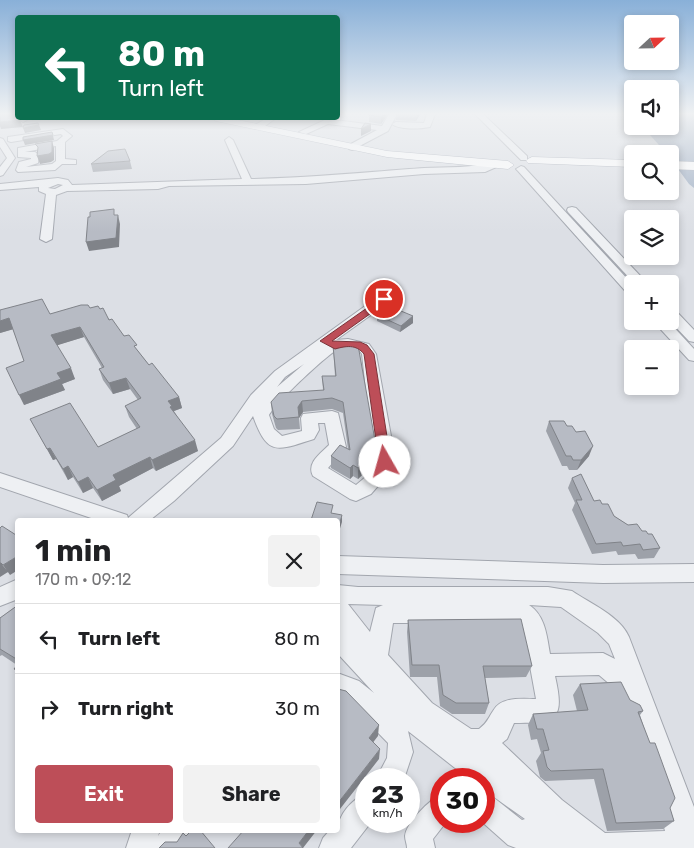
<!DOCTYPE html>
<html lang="en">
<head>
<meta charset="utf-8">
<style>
	:root { --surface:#fff; --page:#f2f2f2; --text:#202124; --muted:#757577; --line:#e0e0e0; --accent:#bd4e58 }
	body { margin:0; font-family:Rubik,sans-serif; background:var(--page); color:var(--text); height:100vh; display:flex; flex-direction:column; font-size:19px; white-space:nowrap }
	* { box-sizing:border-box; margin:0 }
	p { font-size:16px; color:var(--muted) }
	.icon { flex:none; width:28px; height:28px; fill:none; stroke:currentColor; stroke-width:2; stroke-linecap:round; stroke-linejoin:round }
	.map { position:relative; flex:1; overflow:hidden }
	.panel { position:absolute; left:15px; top:518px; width:325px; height:315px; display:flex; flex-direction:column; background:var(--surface); border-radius:5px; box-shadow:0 2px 8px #0003 }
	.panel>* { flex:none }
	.guide { position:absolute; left:15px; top:15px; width:325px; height:105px; border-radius:5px; box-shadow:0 2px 8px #0003; background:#0b6e4f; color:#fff; overflow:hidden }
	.needle { width:32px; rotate:68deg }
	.buttons { position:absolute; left:624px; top:15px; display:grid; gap:10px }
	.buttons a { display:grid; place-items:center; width:55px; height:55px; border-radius:5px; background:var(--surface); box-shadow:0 2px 8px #0003; font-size:25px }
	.speed { position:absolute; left:355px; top:768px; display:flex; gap:10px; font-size:25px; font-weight:700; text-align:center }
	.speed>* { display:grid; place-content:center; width:65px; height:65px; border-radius:50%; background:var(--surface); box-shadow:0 2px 8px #0003; line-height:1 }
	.speed small { font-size:12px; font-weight:400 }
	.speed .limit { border:8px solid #d22; background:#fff; color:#111 }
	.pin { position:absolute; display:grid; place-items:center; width:42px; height:42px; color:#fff; margin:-21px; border:2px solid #fff; border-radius:50%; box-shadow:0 1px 5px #0007 }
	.me { position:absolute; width:55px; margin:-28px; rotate:353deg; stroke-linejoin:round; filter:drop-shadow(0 0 4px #0008) }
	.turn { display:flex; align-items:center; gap:18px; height:105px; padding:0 20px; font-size:22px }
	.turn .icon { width:65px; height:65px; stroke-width:2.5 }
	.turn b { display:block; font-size:35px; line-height:42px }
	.round { display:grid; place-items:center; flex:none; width:52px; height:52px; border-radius:5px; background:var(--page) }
	.summary { display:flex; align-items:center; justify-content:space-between; height:85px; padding:0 20px }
	h1 { font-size:30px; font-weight:700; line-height:38px }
	.button { display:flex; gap:10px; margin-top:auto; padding:10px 20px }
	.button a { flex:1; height:58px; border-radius:5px; background:var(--accent); color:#fff; font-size:20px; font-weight:700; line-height:58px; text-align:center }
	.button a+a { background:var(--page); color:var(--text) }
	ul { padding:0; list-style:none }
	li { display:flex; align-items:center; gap:15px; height:70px; padding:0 20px; border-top:1px solid var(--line) }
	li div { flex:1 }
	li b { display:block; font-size:19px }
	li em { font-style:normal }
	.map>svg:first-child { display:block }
	.water { fill:#9babc1 }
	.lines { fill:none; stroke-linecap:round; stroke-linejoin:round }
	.minor-casing { stroke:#a2a6ae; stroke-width:2 }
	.major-casing { stroke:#9da3af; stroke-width:1 }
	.minor { fill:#eef0f3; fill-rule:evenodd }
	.major { fill:#fff; fill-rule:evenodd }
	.wall { fill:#9da1a9 }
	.shaded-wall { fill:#808389 }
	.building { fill:#b7bbc4; stroke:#808389 }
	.route { fill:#bd4e58; stroke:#7b3339 }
</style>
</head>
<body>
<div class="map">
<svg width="694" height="848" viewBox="0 0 694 848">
	<rect width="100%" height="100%" fill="#dcdfe5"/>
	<path class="water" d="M670,114H694V188L689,184L670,158V154H667L642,126H670Z"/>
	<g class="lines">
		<g class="minor-casing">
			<path id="minor" d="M389,114H397L388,131L352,150L349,149V145L377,130L328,124L306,134L299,132L327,119L382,126Z
				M427,114H435L430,127C420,129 400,130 392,124L396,122L424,123Z
				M475,114H483L527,156V160H521Z
				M18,118H26L27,120L23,122Z
				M267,118H276L261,129H255V125Z
				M63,129L72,136L65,142V159L76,160V164H62L55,170L18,172L16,170L19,162L31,159V158L18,157V148L57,141L63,136L61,134L11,142L8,141V137ZM56,146V161L52,164L26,167L38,163L39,155L35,152H25Z
				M229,137L233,140L251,179C309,178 366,172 424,168C448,167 472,168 496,162L501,165L485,172L424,174L306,184L169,186L158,189L67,191L56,195L52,239L46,242L40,239L46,194L39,191V187L0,190V184L58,178L68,180L72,185L242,179L225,140ZM58,184L63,185L55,189L48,188Z
				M0,138L3,139L15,158L3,175L0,176V167L7,158L0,147Z
				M521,166L524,167L632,284V295L628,294L518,171L516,169Z
				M572,207L576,208L648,284H635L568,212L567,210L568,208Z
				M384,295L390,299L389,302L336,340L348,339L369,344L376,354L395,458L384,479L371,494L356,501L350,499L313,476C306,463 321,453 329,445L325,423H318L319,430L314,439C278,450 268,458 253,416L233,446L174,501L150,520H97L0,487V473L127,515L128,518L221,438L251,395L275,371L379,296ZM348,347L359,350L362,354L367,400L377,458L368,475L356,485L328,468L346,447L338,413L332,411L303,414L301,418L302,431L282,436L274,429L269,415C277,402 327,354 340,348C342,348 346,347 348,347ZM304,364L277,387L285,377Z
				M670,309L675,310L694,330V342L689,341L670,321Z
				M653,321H668L694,349V361L689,360Z
				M338,556L603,565L694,564V582L603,583L338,574Z
				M18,579V599L0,606V587Z
				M338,585L358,587H548L572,591C591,604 620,616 629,637L694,807V848H516L508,845L481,821H484V793L493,797L522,820L525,819L484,790V779H469L408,731L413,752L404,779H376L387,758L388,743L347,701L343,698H338V674H340L359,681L374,693L338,654V628H340L338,625ZM348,604L383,605L376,608L370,632ZM529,605L561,607L598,633L609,644L615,659L603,653L550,654C547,636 545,615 529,605ZM393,623H519L523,628L536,699C522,699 501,696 493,711C487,720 488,722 479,729H471L432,703L388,655ZM599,675L612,686L623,710L631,714L634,713L667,806L661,816L665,831L605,833L562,800L502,743L507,739L514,723C557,723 565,720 555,676Z
				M366,794V821H372L351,848H319L323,838L330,830H338C338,815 352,799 366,794Z
				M441,795V821H447L433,839L435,848H407C407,844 405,840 405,836C406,823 430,799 441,795Z
				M132,830H160L158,836L162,830H193L183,848H126Z"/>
		</g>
		<g class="major-casing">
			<path id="major" d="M211,118H228L387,151L508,161L514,165L508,169L387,157L216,121Z
				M532,157L632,160V167L528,163L526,161L528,159Z
				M670,161L694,162V170L670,169Z"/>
		</g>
		<use href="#minor" class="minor"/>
		<use href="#major" class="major"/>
	</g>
	<path class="wall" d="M370,114H388L381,124L369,122V115Z
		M396,114H420L416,121L396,120Z
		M130,161L132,169L93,172L91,164Z
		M90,308L100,309L138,351L149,365L179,397L182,408L174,411L198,451L156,471L153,468L119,486L121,491L102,501L93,488L83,493L73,477L68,480L56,459L53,460L30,419L98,447L137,429L129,417L125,406L138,400L130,389L113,394L103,380L99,369L102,368L84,337L57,345L75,379L62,384L65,390L24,405V361L13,329L0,333V310L50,314Z
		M377,315L413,316V323L400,332L377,321Z
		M333,346L376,446L375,458L370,467L358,479L353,476L350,479L331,468V456L348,449L343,413L332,409L303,412L299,418L300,429L278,430L276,428L272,414L271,402L323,390L322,376H335Z
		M549,421L567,426L589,456L577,470H569L567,466H562L546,431Z
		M572,478L594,501L602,504L614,516L628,525L648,534L660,548L654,558L638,559L635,554L618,555L616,551L592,554L572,510L575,503L568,488Z
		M18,605V673L14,669L17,665L2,655L0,656V618Z
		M408,620L532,666L526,677L485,678L489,703L485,714H452L440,706L437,677H410L407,632Z
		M580,684L630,700L643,711L640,715L674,821L663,829L607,831L594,779L545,781L540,777L536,761L541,753L537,739L531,740L528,725L533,714L577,711L573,695Z"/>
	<path class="shaded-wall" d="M383,114H388L381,124V117Z
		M417,114H420L416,121Z
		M20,120L23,127L1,129L0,126V122Z
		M371,124V131L361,136V129Z
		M39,125L41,130L25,133L23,128Z
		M52,132L54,140L25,145L23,140Z
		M52,141L54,148V160L51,162L40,164L37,156Z
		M118,215L120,224L119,247L89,251L86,242Z
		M413,316V323L400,332L401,326Z
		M9,318L14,329L0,333V321Z
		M80,327L84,337L55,346L51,335Z
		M71,368L75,379L62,384L65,390L24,405L19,395L57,373Z
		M126,378L130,389L113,394L109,383Z
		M179,397L182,408L174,411L173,418L168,401Z
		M302,401L303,412L299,418L298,407Z
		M195,440L198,451L156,471L152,460Z
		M376,446L375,458L370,467L358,479V468Z
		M593,446L589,456L577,470L581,460Z
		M50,448L56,459L53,460L47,449Z
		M150,457L153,468L119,486L121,491L102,501L97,490L113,475Z
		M353,465V476L350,479V468Z
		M68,466L73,477L68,480L63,469Z
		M88,477L93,488L83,493L78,482Z
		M342,515V522L338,535V529Z
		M18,556V570L10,575L3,565Z
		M0,563H1L8,572L0,577Z
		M379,725L378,736L368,749L369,738Z
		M380,749L379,759L340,809V816L338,820V803Z
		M309,830H317L303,848L299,843Z"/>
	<path class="building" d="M0,114H16L18,118H19L20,120L0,122Z
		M370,114H383L381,117L369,115Z
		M38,123L39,125L23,128L24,125Z
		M365,123L371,124L361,129Z
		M52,132L53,135L23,140V137Z
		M52,141V152L49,154L37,156L38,147L35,144Z
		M125,149L130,161L91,164L108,151Z
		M114,209V215H118L116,238L86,242L88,217H90V212Z
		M42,299L50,314L81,305H88L90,308L98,306L100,309L103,308L109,320L112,319L124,336L129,335L137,345L134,346L149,365L152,363L179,397L168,401L172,406L170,407L195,440L152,460L150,457L113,475L116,480L97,490L88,477L78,482L68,466L63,469L50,448L47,449L30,419L70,403L98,447L140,427L125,406L141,398L126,378L109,383L99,369L104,367L80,327L51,335L71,368L57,373L61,379L19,395L6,368L24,361L9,318L0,321V310Z
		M389,306L413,316L401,326L377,315Z
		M358,345L376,446L371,455L358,468L353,465L350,468L331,456L340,445L350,450L343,402L332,398L302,401L298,407L299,417L277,419L274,416L271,402L279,393L324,390L322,376H336L333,346Z
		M549,421H564L567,426H572L576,432L585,431L593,446L581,460H573L571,456H566Z
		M581,474L594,501L600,500L602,504H608L614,516L628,525L637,524L642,531H646L648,534H652L660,548L643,550L640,544L623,546L621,542L596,544L576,500H582L572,478Z
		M317,502L333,505L331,513L342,515L338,529V520H311Z
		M2,526L16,535L18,534V556L3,565L1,563H0V528Z
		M18,605V627L15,629L18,630V660L0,649V618Z
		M521,619L532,666H483L489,703H456L443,695L439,665H412L408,620Z
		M18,664V670L14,669Z
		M621,682L630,700L640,705L643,711L638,712L650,743H655L675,798L670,808L674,821L616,823L603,769L551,771L547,767L543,751L549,750L543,729H537L533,714L588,710L580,684Z
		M338,689L346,691L379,725L369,738L380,749L338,803Z
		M192,830H200L215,848H159L165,842H177L183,833L186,836Z
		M244,830H309L299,843L303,848H228Z"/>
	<linearGradient id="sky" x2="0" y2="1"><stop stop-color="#89b0d8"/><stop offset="0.49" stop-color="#eff1f3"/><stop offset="1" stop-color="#eff1f3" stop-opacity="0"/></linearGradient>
	<rect width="694" height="232" fill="url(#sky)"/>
	<path class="route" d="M384,296L389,299L388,301L332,341L360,342L367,345L374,354L391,462L385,466L379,462L364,354C356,344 346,346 335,349L320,341Z"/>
</svg>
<div class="buttons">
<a><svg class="needle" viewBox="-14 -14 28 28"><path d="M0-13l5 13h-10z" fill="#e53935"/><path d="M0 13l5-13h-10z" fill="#757577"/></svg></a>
<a><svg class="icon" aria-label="sound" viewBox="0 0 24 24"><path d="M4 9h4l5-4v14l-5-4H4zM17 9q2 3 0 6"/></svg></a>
<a><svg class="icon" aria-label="search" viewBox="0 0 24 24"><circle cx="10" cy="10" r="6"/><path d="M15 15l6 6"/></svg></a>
<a><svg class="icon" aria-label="layers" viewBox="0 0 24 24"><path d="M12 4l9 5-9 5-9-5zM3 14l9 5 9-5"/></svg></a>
<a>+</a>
<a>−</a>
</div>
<div class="speed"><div>23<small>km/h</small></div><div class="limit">30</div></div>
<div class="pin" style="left:384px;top:299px;background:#d93025"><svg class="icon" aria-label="arrive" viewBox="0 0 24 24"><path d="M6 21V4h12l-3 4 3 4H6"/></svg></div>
<svg class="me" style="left:385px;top:462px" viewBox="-20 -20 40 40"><circle r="19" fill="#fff"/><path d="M0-13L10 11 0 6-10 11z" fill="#bd4e58"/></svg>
<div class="guide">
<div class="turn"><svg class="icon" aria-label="left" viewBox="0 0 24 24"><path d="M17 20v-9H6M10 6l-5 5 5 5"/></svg><div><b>80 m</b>Turn left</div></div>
</div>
<section class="panel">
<div class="summary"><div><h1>1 min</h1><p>170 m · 09:12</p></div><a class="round"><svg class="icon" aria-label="close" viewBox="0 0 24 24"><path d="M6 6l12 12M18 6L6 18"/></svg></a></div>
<ul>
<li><svg class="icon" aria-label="left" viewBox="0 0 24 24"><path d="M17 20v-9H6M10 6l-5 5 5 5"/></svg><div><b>Turn left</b></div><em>80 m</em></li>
<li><svg class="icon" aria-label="right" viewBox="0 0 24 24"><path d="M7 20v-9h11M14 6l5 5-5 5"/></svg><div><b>Turn right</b></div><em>30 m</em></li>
</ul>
<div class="button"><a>Exit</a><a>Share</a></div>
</section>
</div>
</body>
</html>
